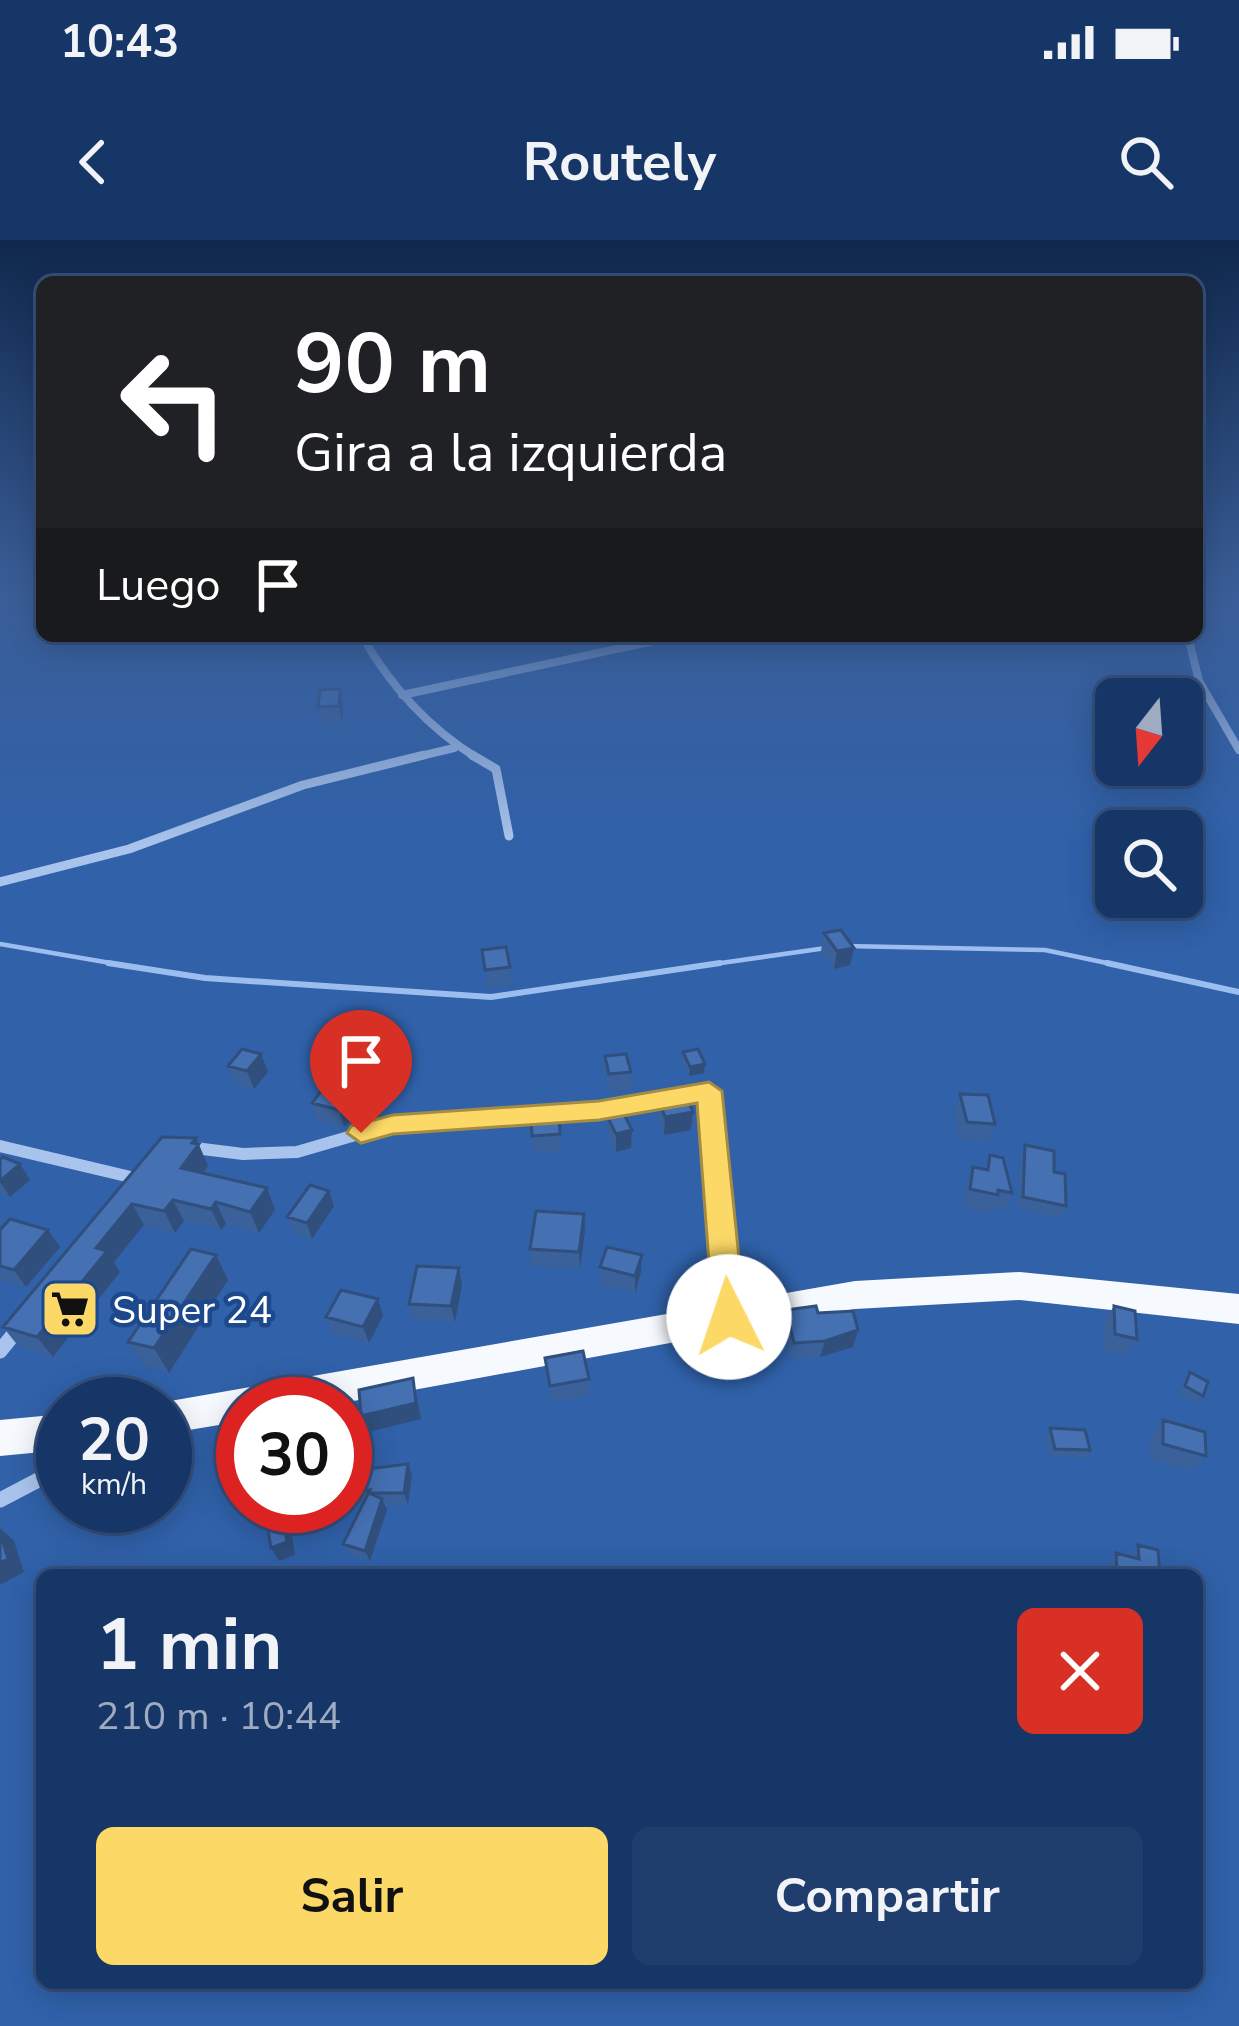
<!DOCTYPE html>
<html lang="es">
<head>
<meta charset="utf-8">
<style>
	:root { --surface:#163668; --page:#1f3e6e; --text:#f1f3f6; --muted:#9eabc0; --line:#35507c; --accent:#fcd867 }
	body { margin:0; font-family:"Nunito Sans",sans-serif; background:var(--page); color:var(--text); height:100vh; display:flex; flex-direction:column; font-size:45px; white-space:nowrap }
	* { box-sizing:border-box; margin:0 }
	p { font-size:39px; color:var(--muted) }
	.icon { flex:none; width:66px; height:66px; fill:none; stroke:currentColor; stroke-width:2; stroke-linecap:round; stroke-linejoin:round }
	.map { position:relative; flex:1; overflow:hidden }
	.side { position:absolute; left:36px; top:1329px; width:1167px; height:420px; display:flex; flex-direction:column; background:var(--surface); border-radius:18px; box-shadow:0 6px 30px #0003,0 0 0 3px var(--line) }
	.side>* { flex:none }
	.hud { position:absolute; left:36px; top:36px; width:1167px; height:366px; border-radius:18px; box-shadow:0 6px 30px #0003,0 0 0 3px var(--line); background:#202124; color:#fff; overflow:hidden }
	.needle { width:78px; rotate:197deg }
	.fabs { position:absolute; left:1095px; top:438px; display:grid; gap:24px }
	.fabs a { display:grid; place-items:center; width:108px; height:108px; border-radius:18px; background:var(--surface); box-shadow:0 6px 30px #0003,0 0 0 3px var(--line); font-size:60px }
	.speed { position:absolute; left:36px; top:1137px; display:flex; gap:24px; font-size:60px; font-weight:700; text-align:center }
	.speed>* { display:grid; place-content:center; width:156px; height:156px; border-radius:50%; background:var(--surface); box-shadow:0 6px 30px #0003,0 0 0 3px var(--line); line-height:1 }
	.speed small { font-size:30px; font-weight:400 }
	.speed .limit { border:18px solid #d22; background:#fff; color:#111 }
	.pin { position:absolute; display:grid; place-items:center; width:102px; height:102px; color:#fff; margin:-123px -51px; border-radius:50% 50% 50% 0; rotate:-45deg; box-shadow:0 0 12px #0007 }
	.pin .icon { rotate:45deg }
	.me { position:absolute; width:132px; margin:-66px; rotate:356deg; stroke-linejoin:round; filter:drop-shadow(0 0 9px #0008) }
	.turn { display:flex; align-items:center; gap:42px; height:252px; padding:0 60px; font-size:54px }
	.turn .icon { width:156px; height:156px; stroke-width:2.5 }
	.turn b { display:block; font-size:84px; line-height:102px }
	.then { display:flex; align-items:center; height:114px; padding:0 60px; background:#0003; gap:24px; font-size:45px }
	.round { display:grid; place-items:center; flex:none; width:126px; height:126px; border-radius:18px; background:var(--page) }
	.summary { display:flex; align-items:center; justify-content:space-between; height:204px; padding:0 60px }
	h1 { font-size:72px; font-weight:700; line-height:90px }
	.button { display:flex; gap:24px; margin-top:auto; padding:24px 60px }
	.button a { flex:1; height:138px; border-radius:18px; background:var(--accent); color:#111; font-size:48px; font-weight:700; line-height:138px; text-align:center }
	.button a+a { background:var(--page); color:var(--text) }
	.status { display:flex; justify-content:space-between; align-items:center; height:84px; padding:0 60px; background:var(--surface); direction:ltr }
	.status svg { height:33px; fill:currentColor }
	header { display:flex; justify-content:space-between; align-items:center; height:156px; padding:0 60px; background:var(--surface); font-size:54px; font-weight:700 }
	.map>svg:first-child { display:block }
	.green { fill:#3061a9; fill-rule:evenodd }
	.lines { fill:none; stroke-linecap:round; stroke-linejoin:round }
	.stream-far1 { stroke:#9cbeee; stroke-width:4.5 }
	.stream { stroke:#9cbeee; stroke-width:6 }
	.minor-far3 { stroke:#a9c4ec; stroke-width:8 }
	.minor-far2 { stroke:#a9c4ec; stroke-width:9 }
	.minor-far1 { stroke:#a9c4ec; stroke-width:12 }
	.minor { stroke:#a9c4ec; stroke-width:15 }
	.trunk { fill:#f6faff; fill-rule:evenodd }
	.wall { fill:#3b619a }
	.shaded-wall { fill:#304f7d }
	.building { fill:#4571b3; stroke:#304f7d; stroke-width:3 }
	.route { fill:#fcd867; stroke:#a48c43; stroke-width:3 }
	.labels { text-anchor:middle; stroke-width:9; stroke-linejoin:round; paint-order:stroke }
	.poi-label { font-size:39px; fill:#fff; stroke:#1d488b; text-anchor:start }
</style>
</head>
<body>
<div class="status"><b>10:43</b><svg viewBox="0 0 49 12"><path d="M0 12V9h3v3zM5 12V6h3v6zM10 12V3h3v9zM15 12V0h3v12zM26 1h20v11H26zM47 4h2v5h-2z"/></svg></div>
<header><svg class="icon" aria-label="back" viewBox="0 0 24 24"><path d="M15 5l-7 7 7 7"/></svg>Routely<svg class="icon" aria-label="search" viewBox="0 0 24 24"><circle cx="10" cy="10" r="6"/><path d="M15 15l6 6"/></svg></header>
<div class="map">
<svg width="1239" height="1786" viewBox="0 0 1239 1786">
	<rect width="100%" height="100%" fill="#1d488b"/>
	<path class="green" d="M0,355H42V396H1197V355H1239V1786H0ZM1116,459H1182V525H1116ZM1116,591H1182V657H1116ZM63,1164H165V1266H63ZM243,1164H345V1266H243ZM42,1335H1197V1743H42Z"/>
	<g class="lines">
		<path class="stream-far1" d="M0,704L128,726
			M845,706L1045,710L1121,726
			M700,726L826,708"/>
		<path class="stream" d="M108,723L205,738L491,757L720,723
			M1107,723L1239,752"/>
		<path class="minor-far3" d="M1197,374L1205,355
			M362,396C391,447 427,487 477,518
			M1188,396L1199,441L1239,510
			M402,455L677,396
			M412,518L454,508"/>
		<path class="minor-far2" d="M472,515L496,529L509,596
			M0,642L129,609L303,545L424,515"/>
		<path class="minor-far1" d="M0,906L139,939
			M187,907L243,914L297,912L393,884L599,871L709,851L722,995"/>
		<path class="minor" d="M721,992L729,1077
			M0,1111L22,1084
			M0,1260L63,1227"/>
		<path class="trunk" d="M1020,1032L1239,1054V1084L1020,1060L855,1069L337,1164H243V1181L165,1194V1164H153L855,1041Z
			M63,1174V1210L0,1216V1180Z"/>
	</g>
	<path class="wall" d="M340,449L343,465L342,482L322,483L318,467Z
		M824,693L850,725L834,729L821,711Z
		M482,710L510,727L511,745L487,748Z
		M683,812L704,833L689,836L682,821Z
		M605,816L631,832V850L610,852L605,834Z
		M228,826L268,832L254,849L235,844Z
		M960,854L995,884L988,902L960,900L954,871Z
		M658,858L693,872L691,890L664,895L657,876Z
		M312,863L355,875L344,887L317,881Z
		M559,876L561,912L533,913L531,877Z
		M608,878L632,890L631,908L616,912L608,896Z
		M196,898L208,926L203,933L275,970L259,993L226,984L221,990L184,981L175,993L144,985L114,1022L120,1032L53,1117L19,1107L3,1087Z
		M1025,905L1066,966L1060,978L1018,969L1020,918Z
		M990,915L1012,953L1004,970L992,968L990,973L963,966L966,944L973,927L984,929Z
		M0,920L20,924L30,940L10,957L0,952Z
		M329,951L334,966L312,999L293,993L287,977Z
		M584,974L585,991L580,1029L532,1026L530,1009Z
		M0,990H48L60,1007L26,1047L0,1040Z
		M216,1015L228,1040L169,1133L144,1126L128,1102Z
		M600,1027L641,1032L635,1053L600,1044Z
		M459,1028L462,1045L455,1082L413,1080L409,1064Z
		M1114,1066L1137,1099L1125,1115L1104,1110V1082Z
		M786,1070L818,1073L853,1107L820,1117L790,1119L783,1087Z
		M383,1076L369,1103L332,1094L326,1077Z
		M545,1118L589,1139V1155L551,1162Z
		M1190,1132L1203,1156L1196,1163L1178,1154L1184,1141Z
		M1163,1180L1206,1216L1192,1231L1150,1219V1196Z
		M1050,1188L1090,1210L1085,1218L1050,1216L1045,1196Z
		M408,1224L412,1235L408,1265H385L387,1270L370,1321L349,1315L343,1304L364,1262H361L356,1251Z
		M1138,1305L1160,1335H1111L1110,1320L1116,1313L1132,1317V1312Z"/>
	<path class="shaded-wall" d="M340,449L343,465L342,482L339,466Z
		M854,708L850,725L834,729L837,711Z
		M261,814L268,832L254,849L247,831Z
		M705,824L704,833L689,836L690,827Z
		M350,857L355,875L344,887L339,870Z
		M693,872L691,890L664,895L665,877Z
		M632,890L631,908L616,912V894Z
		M196,898L208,926L191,949L181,928Z
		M20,924L30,940L10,957L0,942Z
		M267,948L275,970L259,993L250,972Z
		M329,951L334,966L312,999L307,983Z
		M173,960L184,981L175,993L164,971Z
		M216,962L226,984L221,990L211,969Z
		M132,964L144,985L114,1022L120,1032L53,1117L37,1097L96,1008Z
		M584,974L585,991L580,1029L579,1012Z
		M48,990L60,1007L26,1047L14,1030Z
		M216,1015L228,1040L169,1133L154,1108Z
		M642,1015L641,1032L635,1053V1036Z
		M459,1028L462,1045L455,1082L451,1066Z
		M378,1059L383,1076L369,1103L363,1087Z
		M858,1090L853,1107L820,1117L825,1101Z
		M413,1138L421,1179L368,1192L361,1176Z
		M408,1224L412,1235L408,1265L404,1253Z
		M240,1255L251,1266H266L272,1276L250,1282L233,1257Z
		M382,1259L387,1270L370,1321L365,1311Z
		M281,1266H301L288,1271L295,1315L279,1321L271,1308Z
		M0,1288L14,1301L24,1332L0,1345Z"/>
	<path class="building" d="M340,449L339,466L318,467L320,450Z
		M841,690L854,708L837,711L824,693Z
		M506,707L510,727L485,730L482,710Z
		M242,809L261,814L247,831L228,826Z
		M698,809L705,824L690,827L683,812Z
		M626,814L631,832L609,834L605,816Z
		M322,850L350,857L339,870L312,863Z
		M685,853L693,872L665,877L658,858Z
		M960,854L988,855L995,884L967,882Z
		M624,874L632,890L616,894L608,878Z
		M559,876L560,894L532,896L531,877Z
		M162,897L196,898L192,903L199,904L181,928L267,948L250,972L216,962L211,969L173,960L164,971L132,964L96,1008L107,1011L37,1097L3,1087Z
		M1025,905L1054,911V932L1065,934L1066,966L1023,957Z
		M990,915L1003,918L1012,953L998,950V955L970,949L973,927L988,930Z
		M3,917L20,924L0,941V920Z
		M310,945L329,951L307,983L287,977Z
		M536,971L584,974L579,1012L530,1009Z
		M10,979L48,990L14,1030L0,1026V990Z
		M607,1007L642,1015L635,1036L600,1027Z
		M191,1009L216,1015L154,1108L128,1102Z
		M417,1026L459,1028L451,1066L409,1064Z
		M341,1050L378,1059L363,1087L326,1077Z
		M816,1066L818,1073L853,1071L858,1090L825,1101L794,1103L786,1070Z
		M1114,1066L1135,1071L1137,1099L1115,1094Z
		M583,1111L589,1139L550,1146L545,1118Z
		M1190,1132L1208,1142L1203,1156L1185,1146Z
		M413,1138L416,1163L361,1176L359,1150Z
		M1163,1180L1205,1192L1206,1216L1163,1204Z
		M1050,1188L1085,1190L1090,1210L1055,1209Z
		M243,1216V1266H251L242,1269L240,1255L233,1257L230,1220Z
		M408,1224L404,1253H369L382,1259L365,1311L343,1304L370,1250L356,1251L359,1230Z
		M264,1266H281L287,1302L271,1308Z
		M0,1293L8,1319L0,1323Z
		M1138,1305L1158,1310L1160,1335H1130L1117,1332L1116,1313L1139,1319Z"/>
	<linearGradient id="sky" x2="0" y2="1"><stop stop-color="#10284c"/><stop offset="0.59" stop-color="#3a5e98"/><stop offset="1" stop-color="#3a5e98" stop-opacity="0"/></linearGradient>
	<rect width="1239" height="605" fill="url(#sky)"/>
	<path class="route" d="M709,842L722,851L745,1077L740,1086L729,1090L717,1086L713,1077L697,863L599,880L393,894L361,903L347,893L351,886L393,875L599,861Z"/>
	<defs>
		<g id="supermarket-square" transform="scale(3)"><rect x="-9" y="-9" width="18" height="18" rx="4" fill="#fcd867" stroke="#1d488b"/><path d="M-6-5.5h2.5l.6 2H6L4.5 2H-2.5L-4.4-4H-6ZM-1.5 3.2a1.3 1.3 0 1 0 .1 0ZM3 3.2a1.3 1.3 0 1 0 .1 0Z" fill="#111"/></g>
	</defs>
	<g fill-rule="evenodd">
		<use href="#supermarket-square" x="70" y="1069"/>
	</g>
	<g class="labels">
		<g class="poi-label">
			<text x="112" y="1083">Super 24</text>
		</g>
	</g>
</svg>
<div class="fabs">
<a><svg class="needle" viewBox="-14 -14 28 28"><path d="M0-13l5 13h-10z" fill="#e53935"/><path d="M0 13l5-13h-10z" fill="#9eabc0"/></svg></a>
<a><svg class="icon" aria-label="search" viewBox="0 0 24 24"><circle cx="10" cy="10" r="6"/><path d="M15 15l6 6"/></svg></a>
</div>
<div class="speed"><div>20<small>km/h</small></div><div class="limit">30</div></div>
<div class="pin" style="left:361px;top:893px;background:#d93025"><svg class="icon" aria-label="arrive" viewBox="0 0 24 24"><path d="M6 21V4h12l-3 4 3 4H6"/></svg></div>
<svg class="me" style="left:729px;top:1077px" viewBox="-20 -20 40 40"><circle r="19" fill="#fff"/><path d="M0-13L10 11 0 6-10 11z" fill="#fcd867"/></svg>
<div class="hud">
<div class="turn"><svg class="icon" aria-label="left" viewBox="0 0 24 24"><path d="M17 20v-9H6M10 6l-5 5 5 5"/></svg><div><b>90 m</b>Gira a la izquierda</div></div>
<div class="then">Luego<svg class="icon" aria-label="arrive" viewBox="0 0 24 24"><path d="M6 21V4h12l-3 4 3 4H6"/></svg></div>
</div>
<section class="side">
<div class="summary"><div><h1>1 min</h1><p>210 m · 10:44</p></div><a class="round" style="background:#d93025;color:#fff"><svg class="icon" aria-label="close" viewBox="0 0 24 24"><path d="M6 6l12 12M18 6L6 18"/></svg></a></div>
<div class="button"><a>Salir</a><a>Compartir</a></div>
</section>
</div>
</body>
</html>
